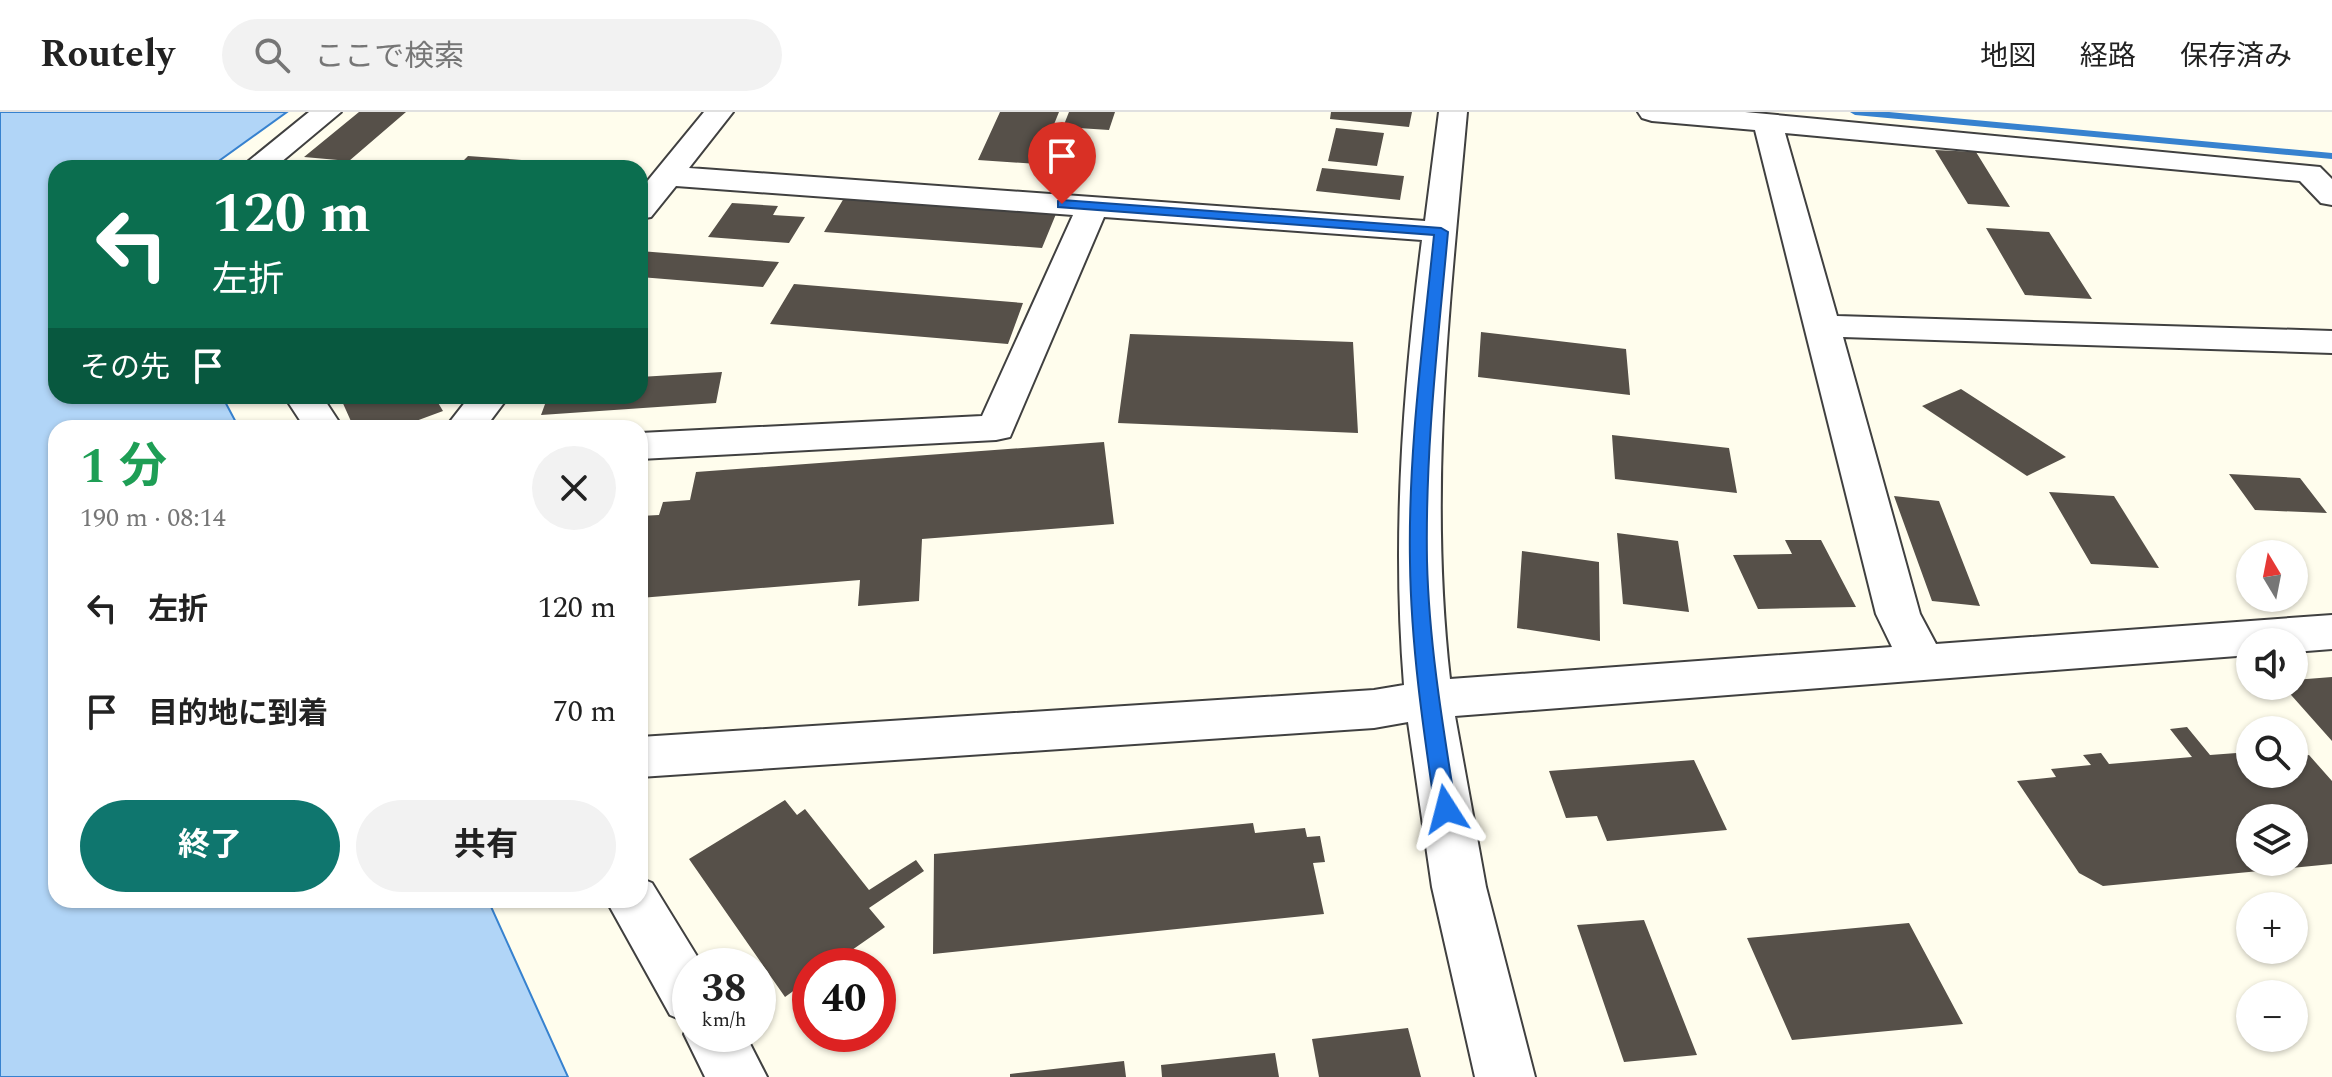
<!DOCTYPE html>
<html lang="ja">
<head>
<meta charset="utf-8">
<style>
	:root { --surface:#fff; --page:#f2f2f2; --text:#222; --muted:#767676; --line:#e0e0e0; --accent:#0f766e }
	body { margin:0; font-family:Spectral,"Noto Sans JP",serif; background:var(--page); color:var(--text); height:100vh; display:flex; flex-direction:column; font-size:30px; white-space:nowrap }
	* { box-sizing:border-box; margin:0 }
	p { font-size:26px; color:var(--muted) }
	.icon { flex:none; width:44px; height:44px; fill:none; stroke:currentColor; stroke-width:2; stroke-linecap:round; stroke-linejoin:round }
	.map { position:relative; flex:1; overflow:hidden }
	.panel { position:absolute; left:48px; top:308px; width:600px; height:488px; display:flex; flex-direction:column; background:var(--surface); border-radius:24px; box-shadow:0 2px 6px #0004 }
	.panel>* { flex:none }
	.guide { position:absolute; left:48px; top:48px; width:600px; height:244px; border-radius:24px; box-shadow:0 2px 6px #0004; background:#0b6e4f; color:#fff; overflow:hidden }
	.needle { width:52px; rotate:350deg }
	.controls { position:absolute; left:2236px; top:428px; display:grid; gap:16px }
	.controls a { display:grid; place-items:center; width:72px; height:72px; border-radius:50%; background:var(--surface); box-shadow:0 2px 6px #0004; font-size:40px }
	.speed { position:absolute; left:672px; top:836px; display:flex; gap:16px; font-size:40px; font-weight:700; text-align:center }
	.speed>* { display:grid; place-content:center; width:104px; height:104px; border-radius:50%; background:var(--surface); box-shadow:0 2px 6px #0004; line-height:1 }
	.speed small { font-size:20px; font-weight:400 }
	.speed .limit { border:12px solid #d22; background:#fff; color:#111 }
	.pin { position:absolute; display:grid; place-items:center; width:68px; height:68px; color:#fff; margin:-82px -34px; border-radius:50% 50% 50% 0; rotate:-45deg; box-shadow:0 0 8px #0007 }
	.pin .icon { rotate:45deg }
	.me { position:absolute; width:88px; margin:-44px; rotate:351deg; stroke-linejoin:round; filter:drop-shadow(0 0 6px #0008) }
	.turn { display:flex; align-items:center; gap:28px; height:168px; padding:0 32px; font-size:36px }
	.turn .icon { width:104px; height:104px; stroke-width:2.5 }
	.turn b { display:block; font-size:56px; line-height:68px }
	.then { display:flex; align-items:center; height:76px; padding:0 32px; background:#0003; gap:16px; font-size:30px }
	.round { display:grid; place-items:center; flex:none; width:84px; height:84px; border-radius:42px; background:var(--page) }
	.headline { display:flex; align-items:center; justify-content:space-between; height:136px; padding:0 32px }
	h1 { font-size:48px; font-weight:700; line-height:60px; color:#1e9e55 }
	.cta { display:flex; gap:16px; margin-top:auto; padding:16px 32px }
	.cta a { flex:1; height:92px; border-radius:48px; background:var(--accent); color:#fff; font-size:32px; font-weight:700; line-height:92px; text-align:center }
	.cta a+a { background:var(--page); color:var(--text) }
	ul { padding:0; list-style:none }
	li { display:flex; align-items:center; gap:24px; height:104px; padding:0 32px }
	li div { flex:1 }
	li b { display:block; font-size:30px }
	li em { font-style:normal }
	header { display:flex; align-items:center; gap:48px; box-sizing:border-box; height:112px; padding:0 40px; background:var(--surface); border-bottom:2px solid var(--line) }
	header strong { font-size:38px }
	nav { display:flex; gap:44px; margin-inline-start:auto; font-size:28px }
	.search { width:560px; height:72px; background:var(--page); display:flex; align-items:center; gap:20px; box-sizing:border-box; padding:0 28px; border-radius:44px; color:var(--muted); font-size:30px }
	.map>svg:first-child { display:block }
	.water { fill:#b1d5f7; stroke:#3782cf; stroke-width:2 }
	.lines { fill:none; stroke-linecap:round; stroke-linejoin:round }
	.stream { fill:#3782cf; fill-rule:evenodd }
	.building { fill:#565049; fill-rule:evenodd }
	.minor-casing { stroke:#404040; stroke-width:4 }
	.minor { fill:#fff; fill-rule:evenodd }
	.route { fill:#1a73e8; stroke:#114b97; stroke-width:2 }
</style>
</head>
<body>
<header>
<strong>Routely</strong>
<div class="search"><svg class="icon" aria-label="search" viewBox="0 0 24 24"><circle cx="10" cy="10" r="6"/><path d="M15 15l6 6"/></svg>ここで検索</div>
<nav><a>地図</a><a>経路</a><a>保存済み</a></nav>
</header>
<div class="map">
<svg width="2332" height="965" viewBox="0 0 2332 965">
	<rect width="100%" height="100%" fill="#fffded"/>
	<path class="water" d="M0,0H287L209,56H56V284H222L239,316H56V788H488L568,965H0Z"/>
	<g class="lines">
		<path class="stream" d="M1850,0H1889L2332,41V47L1855,3Z"/>
	</g>
	<path class="building" d="M359,0H406L349,49L304,45Z
		M1000,0H1059L1038,52L978,48Z
		M1069,0H1115L1109,18L1063,15Z
		M1331,0H1412L1409,15L1330,7Z
		M1336,16L1384,21L1377,54L1328,49Z
		M1935,38L1976,40L2010,95L1968,92Z
		M468,44L603,54V56H456Z
		M1322,56L1404,64L1400,88L1316,79Z
		M844,86L1056,102L1042,136L824,120Z
		M732,91L778,94L773,103L805,105L789,131L708,125Z
		M1986,116L2049,120L2092,187L2025,183Z
		M640,139L779,150L763,175L640,165Z
		M794,172L1023,191L1008,232L770,212Z
		M1481,220L1626,237L1630,283L1478,265Z
		M1130,222L1353,230L1358,321L1118,311Z
		M722,260L716,291L541,303L548,284H640V265Z
		M1961,277L2066,345L2027,364L1922,294Z
		M350,284H434L443,299L397,316H354L341,287Z
		M1612,323L1729,336L1737,381L1615,367Z
		M1104,330L1114,412L922,427L919,489L858,494L860,468L640,486V404L659,403L663,390L690,388L696,360Z
		M2229,362L2300,366L2327,401L2255,398Z
		M2049,380L2114,384L2159,456L2091,452Z
		M1894,384L1939,389L1980,494L1932,489Z
		M1617,421L1678,429L1689,500L1623,492Z
		M1785,428H1821L1856,495L1758,497L1733,443L1792,442Z
		M1522,439L1599,450L1600,529L1517,516Z
		M2332,565V629L2283,574H2294V568Z
		M2187,615L2210,643L2250,640V662H2294V645L2309,643L2332,669V752L2103,774L2079,761L2017,669L2056,665L2051,657L2091,653L2083,643L2101,641L2109,652L2192,645L2170,617ZM2250,706H2294V750H2250Z
		M1694,648L1727,718L1607,729L1597,704L1566,706L1549,659Z
		M785,688L797,703L805,697L869,778L916,748L924,759L869,796L885,815L829,854H810V867L785,885L689,747Z
		M1253,711L1255,721L1305,716L1307,725L1320,724L1325,750L1313,751L1324,802L933,842L934,742Z
		M1644,808L1697,943L1624,950L1577,813Z
		M1909,811L1963,912L1792,928L1747,826Z
		M1408,916L1421,965H1319L1312,927Z
		M1275,941L1279,965H1162L1161,953Z
		M1124,949L1126,965H1010V962Z"/>
	<g class="lines">
		<g class="minor-casing">
			<path id="minor" d="M309,0H341L274,56H240Z
				M704,0H733L689,56L1425,109L1439,0H1467C1450,191 1428,374 1450,567L1892,535L1876,502L1755,18L1652,9L1642,6L1638,0H1745L2320,55L2332,67V93L2321,91L2300,69L1785,21L1837,204L2332,219V241L1843,225L1920,502L1936,532L2332,503V537L2294,540V530H2250V543L1455,604L1486,775L1535,965H1475L1432,775L1408,610L1374,616L640,665V625L1374,578L1404,573C1392,423 1403,277 1422,128L1104,105L1010,325L996,328L640,347V321L982,304L1073,103L676,74L651,105L640,107V78Z
				M284,284H322L343,316H305Z
				M470,284H509L485,316H445Z
				M640,766L652,771L703,854H690V922H745L767,965H705L684,922L689,911L670,903L606,788H640Z"/>
		</g>
		<use href="#minor" class="minor"/>
	</g>
	<path class="route" d="M1062,88L1441,116L1448,120C1438,229 1425,338 1427,449C1429,532 1443,615 1456,697L1453,704H1438L1435,697C1423,615 1411,533 1410,450C1408,340 1423,232 1434,123L1058,95V89Z"/>
</svg>
<div class="controls">
<a><svg class="needle" viewBox="-14 -14 28 28"><path d="M0-13l5 13h-10z" fill="#e53935"/><path d="M0 13l5-13h-10z" fill="#767676"/></svg></a>
<a><svg class="icon" aria-label="sound" viewBox="0 0 24 24"><path d="M4 9h4l5-4v14l-5-4H4zM17 9q2 3 0 6"/></svg></a>
<a><svg class="icon" aria-label="search" viewBox="0 0 24 24"><circle cx="10" cy="10" r="6"/><path d="M15 15l6 6"/></svg></a>
<a><svg class="icon" aria-label="layers" viewBox="0 0 24 24"><path d="M12 4l9 5-9 5-9-5zM3 14l9 5 9-5"/></svg></a>
<a>+</a>
<a>−</a>
</div>
<div class="speed"><div>38<small>km/h</small></div><div class="limit">40</div></div>
<div class="pin" style="left:1062px;top:92px;background:#d93025"><svg class="icon" aria-label="arrive" viewBox="0 0 24 24"><path d="M6 21V4h12l-3 4 3 4H6"/></svg></div>
<svg class="me" style="left:1446px;top:697px" viewBox="-20 -20 40 40"><path d="M0-17L14 15 0 8-14 15z" fill="#1a73e8" stroke="#fff" stroke-width="4"/></svg>
<div class="guide">
<div class="turn"><svg class="icon" aria-label="left" viewBox="0 0 24 24"><path d="M17 20v-9H6M10 6l-5 5 5 5"/></svg><div><b>120 m</b>左折</div></div>
<div class="then">その先<svg class="icon" aria-label="arrive" viewBox="0 0 24 24"><path d="M6 21V4h12l-3 4 3 4H6"/></svg></div>
</div>
<section class="panel">
<div class="headline"><div><h1>1 分</h1><p>190 m · 08:14</p></div><a class="round"><svg class="icon" aria-label="close" viewBox="0 0 24 24"><path d="M6 6l12 12M18 6L6 18"/></svg></a></div>
<ul>
<li><svg class="icon" aria-label="left" viewBox="0 0 24 24"><path d="M17 20v-9H6M10 6l-5 5 5 5"/></svg><div><b>左折</b></div><em>120 m</em></li>
<li><svg class="icon" aria-label="arrive" viewBox="0 0 24 24"><path d="M6 21V4h12l-3 4 3 4H6"/></svg><div><b>目的地に到着</b></div><em>70 m</em></li>
</ul>
<div class="cta"><a>終了</a><a>共有</a></div>
</section>
</div>
</body>
</html>
